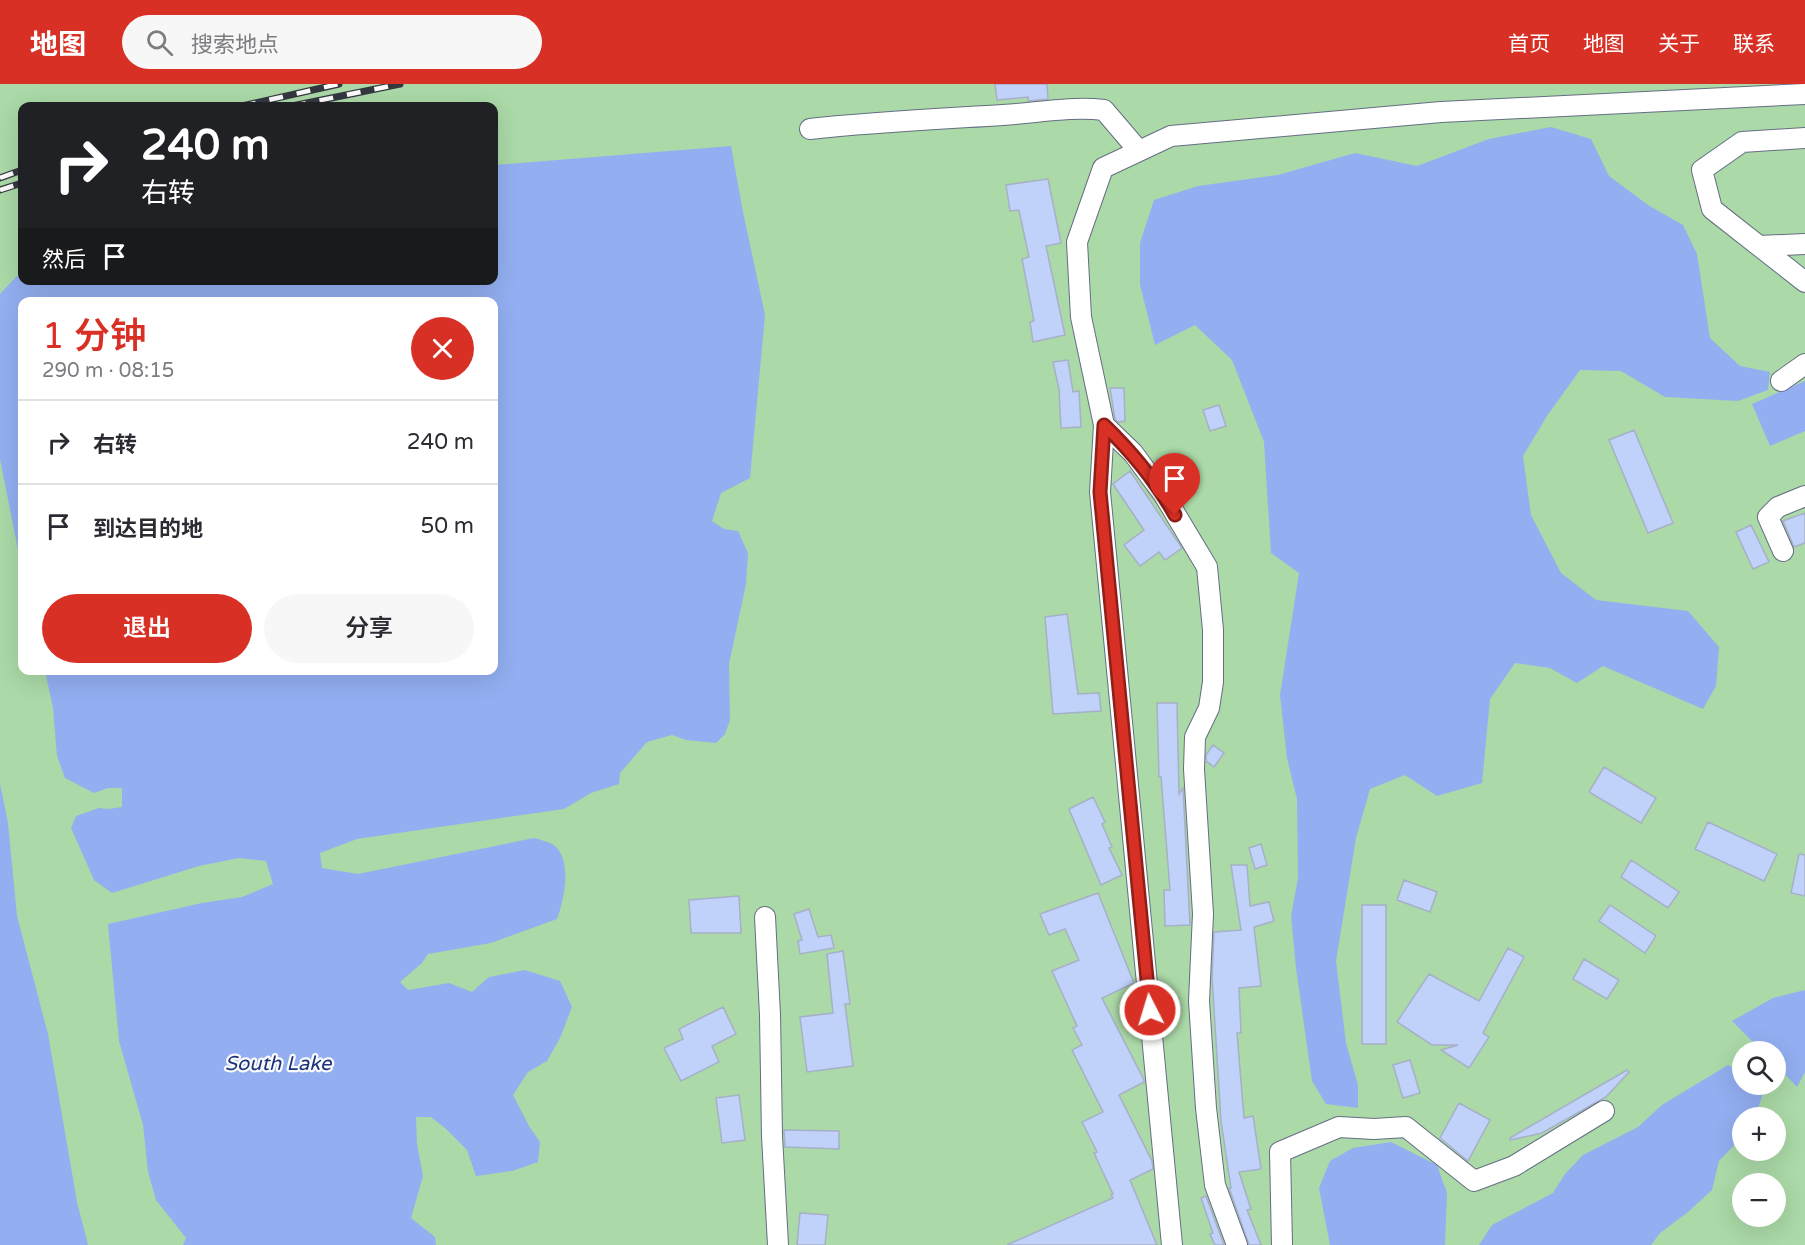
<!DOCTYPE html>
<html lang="zh">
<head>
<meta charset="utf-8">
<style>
	:root { --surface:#fff; --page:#f7f7f7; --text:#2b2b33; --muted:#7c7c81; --line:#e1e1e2; --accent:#d93025 }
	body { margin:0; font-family:"Varela Round","Noto Sans SC",sans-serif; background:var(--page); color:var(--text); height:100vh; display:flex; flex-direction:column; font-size:22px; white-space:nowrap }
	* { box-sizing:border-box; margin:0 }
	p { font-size:20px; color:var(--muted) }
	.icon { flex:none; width:33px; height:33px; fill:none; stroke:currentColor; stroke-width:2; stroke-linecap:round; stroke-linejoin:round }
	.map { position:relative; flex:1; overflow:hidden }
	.side { position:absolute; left:18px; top:213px; width:480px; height:378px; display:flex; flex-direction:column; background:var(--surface); border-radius:12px; box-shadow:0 6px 24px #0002 }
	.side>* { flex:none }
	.banner { position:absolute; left:18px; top:18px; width:480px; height:183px; border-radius:12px; box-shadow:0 6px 24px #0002; background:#202124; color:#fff; overflow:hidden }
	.tools { position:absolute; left:1732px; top:957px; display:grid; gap:12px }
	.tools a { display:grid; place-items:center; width:54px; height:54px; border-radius:50%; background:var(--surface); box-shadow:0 6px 24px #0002; font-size:30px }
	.pin { position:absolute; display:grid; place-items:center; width:51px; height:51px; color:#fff; margin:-62px -26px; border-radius:50% 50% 50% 0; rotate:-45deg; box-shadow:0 0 6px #0007 }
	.pin .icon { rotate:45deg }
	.me { position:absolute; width:66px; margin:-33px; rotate:355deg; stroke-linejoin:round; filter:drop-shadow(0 0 4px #0008) }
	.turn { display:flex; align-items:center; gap:21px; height:126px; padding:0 24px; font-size:27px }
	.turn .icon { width:78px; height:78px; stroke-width:2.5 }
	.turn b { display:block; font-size:42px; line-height:51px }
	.then { display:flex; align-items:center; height:57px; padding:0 24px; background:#0003; gap:12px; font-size:22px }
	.round { display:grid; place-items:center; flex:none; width:63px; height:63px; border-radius:32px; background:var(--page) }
	.headline { display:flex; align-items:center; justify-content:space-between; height:102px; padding:0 24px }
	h1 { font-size:36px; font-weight:600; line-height:45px; color:var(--accent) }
	.action { display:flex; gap:12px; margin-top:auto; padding:12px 24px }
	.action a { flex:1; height:69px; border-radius:36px; background:var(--accent); color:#fff; font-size:24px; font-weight:600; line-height:69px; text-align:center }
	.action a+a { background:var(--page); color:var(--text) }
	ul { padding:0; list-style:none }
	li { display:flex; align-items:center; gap:18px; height:84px; padding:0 24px; border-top:2px solid var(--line) }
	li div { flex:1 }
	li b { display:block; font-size:22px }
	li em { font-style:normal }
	header { display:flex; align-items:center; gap:36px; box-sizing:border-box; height:84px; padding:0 30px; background:var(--accent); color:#fff }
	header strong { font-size:28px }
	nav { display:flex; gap:33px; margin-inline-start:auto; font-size:21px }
	.search { width:420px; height:54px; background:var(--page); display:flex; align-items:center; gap:15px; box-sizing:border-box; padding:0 21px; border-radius:33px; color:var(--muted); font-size:22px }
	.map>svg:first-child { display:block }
	.green { fill:#abd9a7; fill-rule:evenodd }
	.water { fill:#93aff1 }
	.building { fill:#c0d2fa; stroke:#a6b0c7; stroke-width:1.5 }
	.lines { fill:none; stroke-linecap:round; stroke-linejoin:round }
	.minor-casing { stroke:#646e83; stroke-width:22 }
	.minor { stroke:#fff; stroke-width:20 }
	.rail-casing { stroke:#333740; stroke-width:7 }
	.rail { stroke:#fbfbfb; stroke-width:4.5; stroke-dasharray:14; stroke-linecap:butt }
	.route-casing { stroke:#8d1f18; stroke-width:15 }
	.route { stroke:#d93025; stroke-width:10 }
	.labels { text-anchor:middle; stroke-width:4.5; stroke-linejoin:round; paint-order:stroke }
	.water-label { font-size:20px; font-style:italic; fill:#1a317b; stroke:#fbfbfb }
</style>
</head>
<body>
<header>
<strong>地图</strong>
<div class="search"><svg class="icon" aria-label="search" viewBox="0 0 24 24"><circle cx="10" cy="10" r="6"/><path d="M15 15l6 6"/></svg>搜索地点</div>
<nav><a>首页</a><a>地图</a><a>关于</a><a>联系</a></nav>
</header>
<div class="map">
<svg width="1805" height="1161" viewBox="0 0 1805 1161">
	<rect width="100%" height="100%" fill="#e8eefd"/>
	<path class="green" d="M0,0H1805V1161H0ZM22,22H494V196H22ZM22,218H494V586H22ZM1743,968H1776V1000H1743ZM1743,1034H1776V1066H1743ZM1743,1100H1776V1132H1743Z"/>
	<path class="water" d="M1551,43L1591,55L1609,92L1648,121L1683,141L1697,170L1710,254L1740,282L1770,288L1768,306L1738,317L1665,313L1621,287L1580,286L1547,332L1523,372L1531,431L1561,489L1596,516L1688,527L1719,563L1716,602L1703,625L1603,582L1577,599L1550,584L1515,579L1490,615L1482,699L1437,712L1405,691L1370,705L1356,754L1336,877L1346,959L1358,1001V1024L1326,1020L1312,997L1296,884L1291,832L1298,794L1297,715L1287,674L1280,611L1299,489L1271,469L1264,358L1232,276L1195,241L1155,261L1140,201V159L1154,116L1198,102L1278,91L1355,69L1417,82L1489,55Z
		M731,62L743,128L765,231L750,394L721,409L712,437L724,445L738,447L748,469L746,500L729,580L730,636L725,650L716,659L686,656L672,651L647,658L620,689L619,700L591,709L564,725L357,755L320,769L322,784L358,790L534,754C541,756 551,758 556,763C572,779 564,816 557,835L491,859L428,870L422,879L400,898L408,906L449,899L472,908L489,893L525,886L560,897L572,923L560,954L547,977L528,988L513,1011L529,1042L540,1058L538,1078L512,1087L476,1092L467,1066L445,1044L431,1033H416L417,1060L423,1092L411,1134L435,1153L436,1161H183L186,1154L156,1116L148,1088L143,1041L119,957L108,840L202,819L242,813L273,800L266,777L239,774L199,782L112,809L94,796L71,744L76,732L99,724L109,725L122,723V704H108L94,709L65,694L57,672L53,624L45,587L494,586V218H22V486L0,375V210L16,193L22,190V196H494V81Z
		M1805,297V347L1770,362L1752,320Z
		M0,700L8,739L17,832L48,950L77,1118L88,1161H0Z
		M1805,906V988L1797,1003L1776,981V968L1762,967L1732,937L1773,914Z
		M1728,981L1743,988V1000L1756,1001L1763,1010L1755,1033L1743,1034V1052L1719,1077L1712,1106L1688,1128L1660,1149L1651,1161H1479L1492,1141L1553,1109L1565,1090L1583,1071L1638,1043L1662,1021Z
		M1391,1058L1437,1081L1447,1109L1445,1161H1330L1319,1104L1330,1077L1353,1064Z"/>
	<path class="building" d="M995,0H1047L1048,15L1028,17V13L997,16Z
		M1048,95L1061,159L1046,162L1065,251L1033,258L1030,238L1034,237L1022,175L1029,173L1019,126L1010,127L1006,101Z
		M1068,276L1073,308L1079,307L1081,343L1061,344L1059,305L1053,278Z
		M1110,304H1124L1125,337L1118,338L1115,335Z
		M1219,321L1226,342L1210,347L1203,326Z
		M1634,346L1673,439L1648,449L1609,356Z
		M1130,387L1182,464L1165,476L1159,468L1140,482L1124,461L1144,446L1113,400Z
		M1805,429V459L1794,463L1783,437Z
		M1751,441L1769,478L1753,485L1736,448Z
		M1067,530L1078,610L1099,609L1101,627L1053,630L1045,533Z
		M1157,619H1177L1179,710L1183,704L1190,841L1165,842L1164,806H1170L1161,693H1159Z
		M1213,661L1224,669L1214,683L1206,677V671Z
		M1604,683L1656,714L1641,739L1589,708Z
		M1093,713L1105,738L1102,740L1112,763L1109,764L1122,791L1101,801L1069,725Z
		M1708,738L1777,770L1764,797L1695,765Z
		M1261,760L1267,781L1255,785L1249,764Z
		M1799,770L1805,771V812L1791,809Z
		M1631,776L1679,808L1668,824L1621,793Z
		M1231,781H1247L1250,822L1269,818L1274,837L1254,843L1261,902L1239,904L1241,949H1237L1244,1034L1253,1032L1261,1085L1239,1088L1251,1125L1247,1126L1261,1161H1249L1229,1104H1231L1221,1037L1212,893L1214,848L1241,846Z
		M1404,796L1437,808L1430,828L1397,816Z
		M1098,809L1134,899L1102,914L1144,996V998L1119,1011L1152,1077L1153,1085L1130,1096L1157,1161H1007L1113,1114L1111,1111L1113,1110L1094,1069L1097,1068L1082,1038L1103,1028L1072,966L1082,961L1073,944L1077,942L1052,887L1079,876L1065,845L1049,851L1040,830Z
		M739,812L741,849H691L689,816Z
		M1362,821H1386V960H1362Z
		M1610,821L1656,852L1645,869L1599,837Z
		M809,825L818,853L831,851L834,864L800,870L798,857L802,856L794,830Z
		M1508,864L1524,873L1483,949L1489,953L1469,984L1441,966L1458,961H1432L1397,938L1429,890L1479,917Z
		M843,867L850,920H845L853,982L807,988L800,933L833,929L827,870Z
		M1584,875L1619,896L1607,915L1573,895Z
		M723,923L736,950L712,962L719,978L681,997L664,964L683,955L679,945Z
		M1410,976L1420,1009L1403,1014L1393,981Z
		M1627,986L1629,988L1606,1013L1542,1049L1510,1056V1054Z
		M739,1011L745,1056L722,1059L716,1014Z
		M1459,1019L1490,1036L1468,1077L1440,1054Z
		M784,1046L839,1047V1065L785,1063Z
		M1206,1112L1224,1161H1215L1210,1150L1213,1149L1201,1114Z
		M800,1129L828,1131L825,1161H797Z"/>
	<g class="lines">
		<g class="minor-casing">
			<path id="minor" d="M810,45C875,38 939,35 1003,31C1037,29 1070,22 1104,26L1139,67
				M1805,54L1742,58L1702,86L1712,125L1805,198
				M1759,162L1805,160
				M1781,297L1805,280
				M1104,341L1133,369L1164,411L1207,483L1213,546V598L1209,624L1195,653L1194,685L1203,830L1199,917L1206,1024L1215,1101L1237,1161
				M1783,467L1768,433L1778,423L1805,412
				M765,833L770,931L772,1052L778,1161
				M1172,1161L1100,408L1104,341L1081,233L1077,158L1103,84L1171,52L1441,28L1805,10
				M1282,1161L1280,1068L1339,1043L1374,1045L1406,1043L1474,1097L1514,1082L1604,1027"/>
		</g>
		<use href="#minor" class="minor"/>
		<g class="rail-casing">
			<path id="rail" d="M242,22L339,0
				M292,22L400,0
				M0,94L22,86
				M0,106L22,99"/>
		</g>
		<use href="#rail" class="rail"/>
	</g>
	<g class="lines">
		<g class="route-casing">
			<path id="route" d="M1150,926L1100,408L1104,341C1132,368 1156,397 1175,431"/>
		</g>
		<use href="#route" class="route"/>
	</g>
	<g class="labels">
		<g class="water-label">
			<text x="278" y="986">South Lake</text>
		</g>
	</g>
</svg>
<div class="tools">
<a><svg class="icon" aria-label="search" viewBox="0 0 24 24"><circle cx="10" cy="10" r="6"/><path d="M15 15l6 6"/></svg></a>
<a>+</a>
<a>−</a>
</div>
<div class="pin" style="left:1175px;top:431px;background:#d93025"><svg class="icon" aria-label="arrive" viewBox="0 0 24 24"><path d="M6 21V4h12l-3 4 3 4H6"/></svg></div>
<svg class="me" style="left:1150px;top:926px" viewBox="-20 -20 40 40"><circle r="17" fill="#d93025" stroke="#fff" stroke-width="3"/><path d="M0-11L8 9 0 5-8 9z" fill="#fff"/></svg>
<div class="banner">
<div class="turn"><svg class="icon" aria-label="right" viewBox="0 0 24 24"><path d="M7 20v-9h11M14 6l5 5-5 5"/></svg><div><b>240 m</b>右转</div></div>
<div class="then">然后<svg class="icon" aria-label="arrive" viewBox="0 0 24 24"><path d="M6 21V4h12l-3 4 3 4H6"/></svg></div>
</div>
<section class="side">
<div class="headline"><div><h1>1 分钟</h1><p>290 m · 08:15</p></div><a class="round" style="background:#d93025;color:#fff"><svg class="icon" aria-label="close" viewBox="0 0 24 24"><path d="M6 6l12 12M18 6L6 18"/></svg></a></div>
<ul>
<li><svg class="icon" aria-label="right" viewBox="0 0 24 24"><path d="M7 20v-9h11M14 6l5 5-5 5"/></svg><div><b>右转</b></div><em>240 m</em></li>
<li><svg class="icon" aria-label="arrive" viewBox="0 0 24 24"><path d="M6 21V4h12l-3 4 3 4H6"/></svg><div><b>到达目的地</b></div><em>50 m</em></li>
</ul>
<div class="action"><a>退出</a><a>分享</a></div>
</section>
</div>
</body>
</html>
